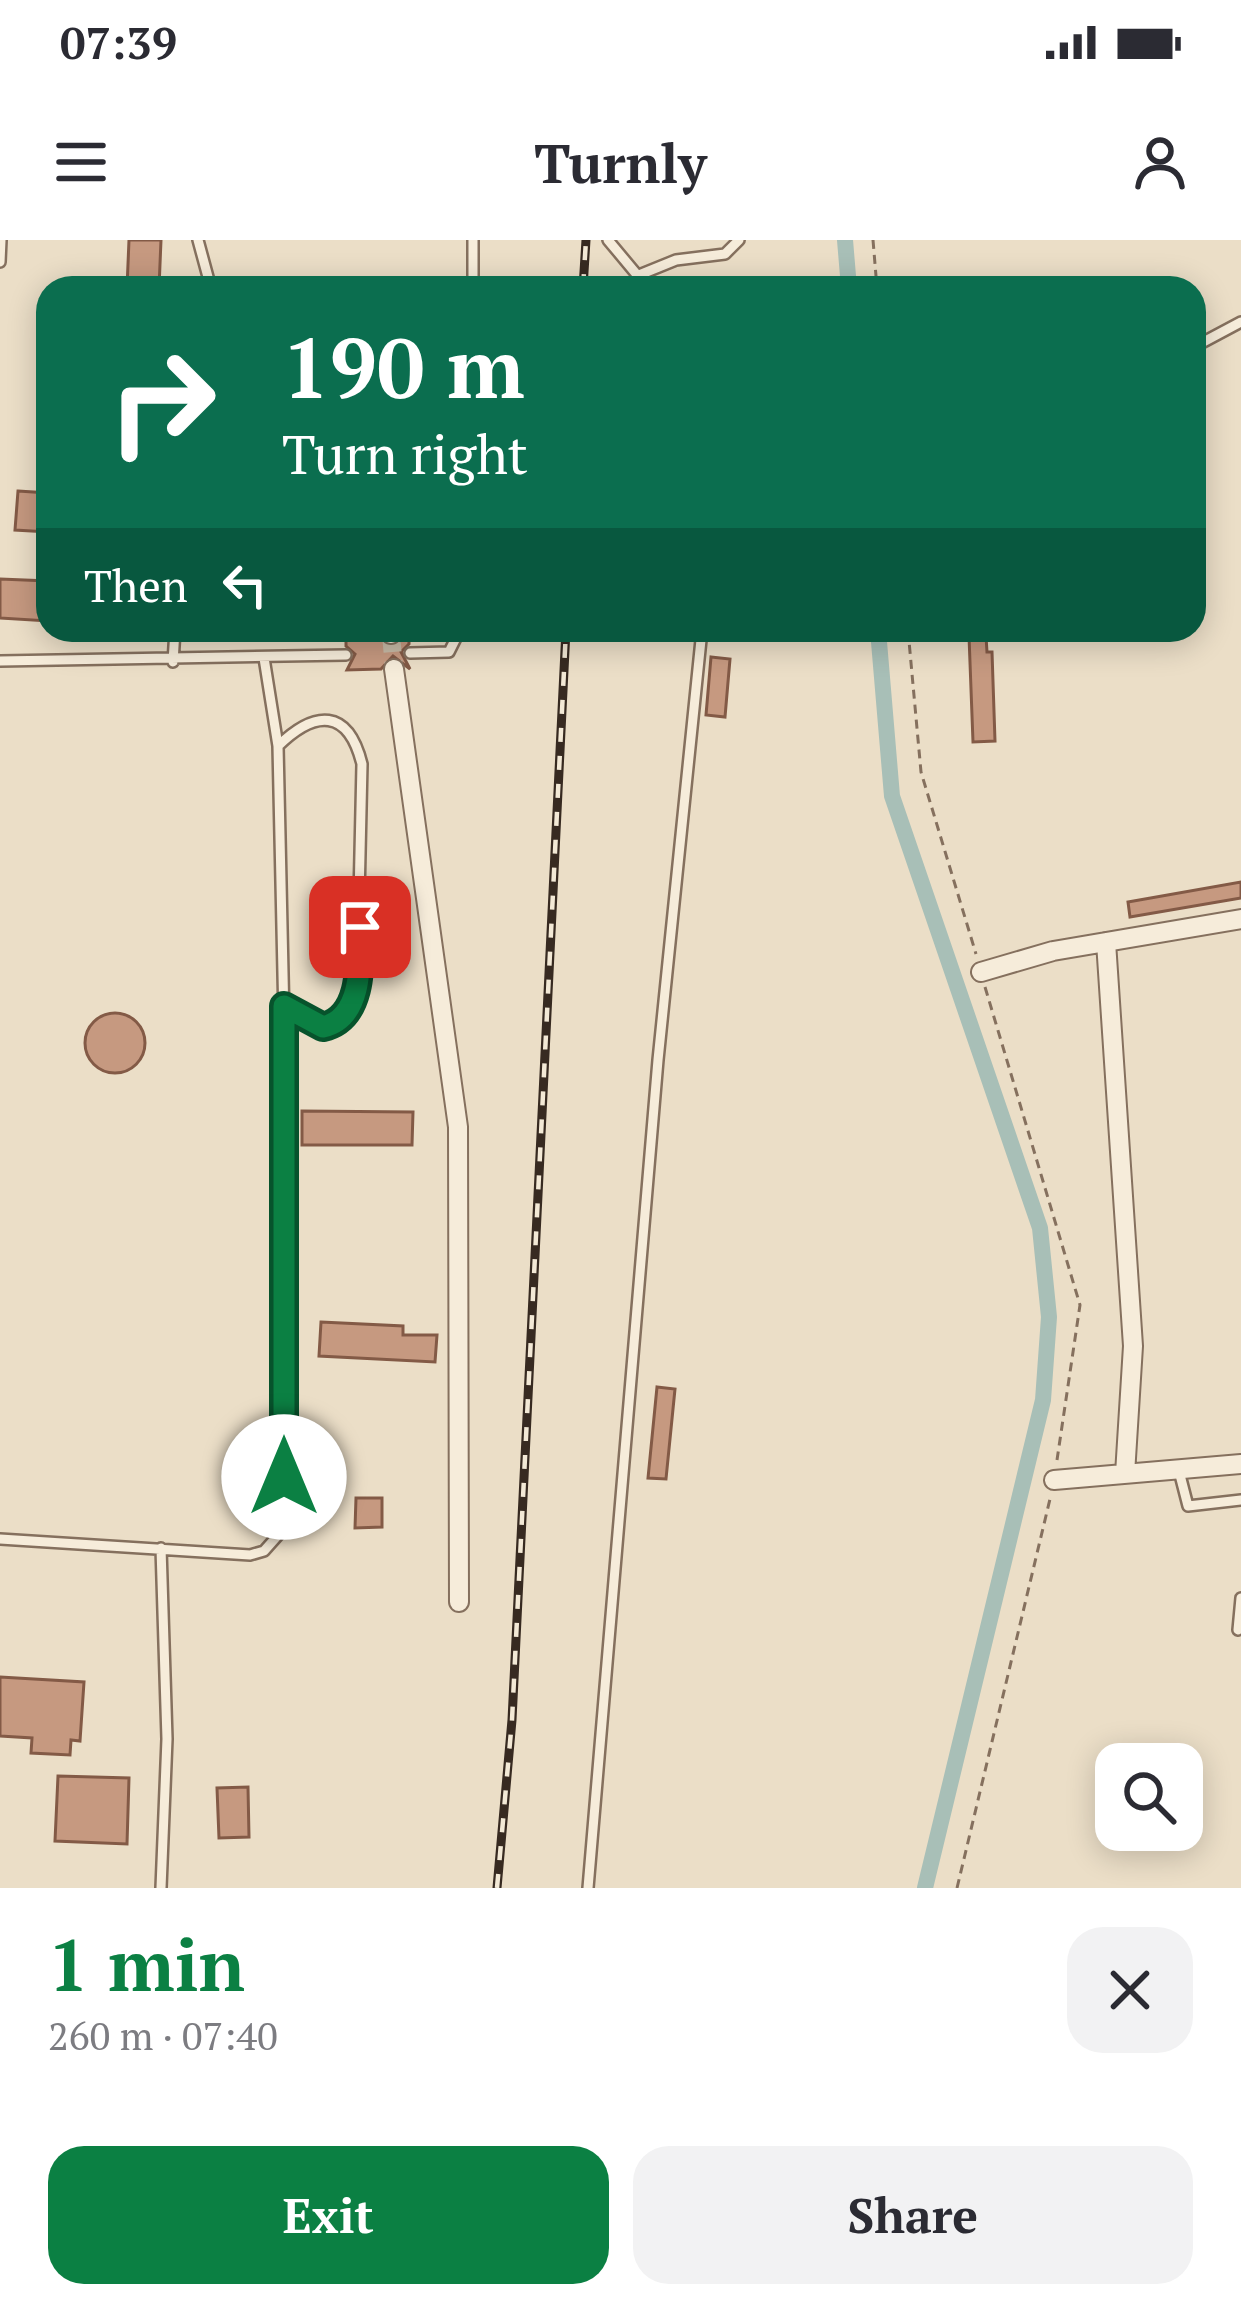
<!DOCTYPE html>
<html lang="en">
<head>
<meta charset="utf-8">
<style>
	:root { --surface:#fff; --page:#f2f2f3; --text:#2b2b33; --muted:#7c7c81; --accent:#0b8043 }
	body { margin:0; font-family:"PT Serif",serif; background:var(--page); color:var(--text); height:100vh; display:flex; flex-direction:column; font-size:45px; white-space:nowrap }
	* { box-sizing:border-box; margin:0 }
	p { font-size:39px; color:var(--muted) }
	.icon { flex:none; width:66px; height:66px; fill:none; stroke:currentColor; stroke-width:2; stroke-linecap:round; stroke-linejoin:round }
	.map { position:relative; height:1648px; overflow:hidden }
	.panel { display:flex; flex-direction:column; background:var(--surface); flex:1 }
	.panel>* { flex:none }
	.banner { position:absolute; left:36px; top:36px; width:1170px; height:366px; border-radius:36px; box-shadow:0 6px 30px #0003; background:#0b6e4f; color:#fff; overflow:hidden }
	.tools { position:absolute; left:1095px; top:1503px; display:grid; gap:24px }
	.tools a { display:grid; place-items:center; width:108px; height:108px; border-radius:24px; background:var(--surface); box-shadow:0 6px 30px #0003; font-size:60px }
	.pin { position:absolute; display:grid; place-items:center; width:102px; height:102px; color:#fff; margin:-51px; border-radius:24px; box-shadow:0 6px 18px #0006 }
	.me { position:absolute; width:132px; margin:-66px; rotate:0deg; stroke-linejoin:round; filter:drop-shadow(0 0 9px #0008) }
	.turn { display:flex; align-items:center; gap:42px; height:252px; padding:0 48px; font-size:54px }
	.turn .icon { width:156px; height:156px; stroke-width:2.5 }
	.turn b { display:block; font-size:84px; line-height:102px }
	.then { display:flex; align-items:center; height:114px; padding:0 48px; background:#0003; gap:24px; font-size:45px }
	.round { display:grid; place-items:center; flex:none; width:126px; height:126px; border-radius:36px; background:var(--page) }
	.overview { display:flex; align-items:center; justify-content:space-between; height:204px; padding:0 48px }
	h1 { font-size:72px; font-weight:700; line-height:90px; color:var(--accent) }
	.action { display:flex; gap:24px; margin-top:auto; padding:24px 48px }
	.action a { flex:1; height:138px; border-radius:36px; background:var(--accent); color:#fff; font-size:48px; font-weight:700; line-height:138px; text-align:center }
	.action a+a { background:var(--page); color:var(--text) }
	.status { display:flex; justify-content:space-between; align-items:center; height:84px; padding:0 60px; background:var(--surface); direction:ltr }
	.status svg { height:33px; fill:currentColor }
	header { display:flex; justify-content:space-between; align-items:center; height:156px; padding:0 48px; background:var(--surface); font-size:54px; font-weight:700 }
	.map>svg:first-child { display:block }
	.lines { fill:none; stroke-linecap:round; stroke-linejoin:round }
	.canal { stroke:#a8bfb7; stroke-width:16 }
	.building { fill:#c69980; stroke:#835a46; stroke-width:3 }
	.street-tunnel { stroke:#c7baa6; stroke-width:18; stroke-dasharray:18 9; stroke-linecap:butt }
	.lane-casing { stroke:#85705e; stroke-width:14 }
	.street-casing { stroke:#85705e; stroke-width:22 }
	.path { stroke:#85705e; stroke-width:3; stroke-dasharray:9 6; stroke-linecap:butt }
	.lane { stroke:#f6ecda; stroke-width:9 }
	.street { stroke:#f6ecda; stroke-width:18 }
	.rail-casing { stroke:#372a21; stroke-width:9 }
	.rail { stroke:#f3e9d6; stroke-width:4.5; stroke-dasharray:14; stroke-linecap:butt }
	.route-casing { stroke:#07532c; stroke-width:30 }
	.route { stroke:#0b8043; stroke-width:21 }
</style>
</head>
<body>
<div class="status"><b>07:39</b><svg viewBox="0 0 49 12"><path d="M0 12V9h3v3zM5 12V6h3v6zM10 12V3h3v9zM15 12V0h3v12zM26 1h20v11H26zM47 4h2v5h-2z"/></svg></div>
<header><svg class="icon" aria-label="menu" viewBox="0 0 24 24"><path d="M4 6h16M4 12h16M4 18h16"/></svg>Turnly<svg class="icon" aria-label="person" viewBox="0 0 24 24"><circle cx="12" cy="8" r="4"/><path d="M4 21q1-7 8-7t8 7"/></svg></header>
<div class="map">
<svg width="1241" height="1648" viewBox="0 0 1241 1648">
	<rect width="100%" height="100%" fill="#ebdec7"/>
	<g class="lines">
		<path class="canal" d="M845,0L849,48
			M878,390L892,556L1040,988L1049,1077L1043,1160L925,1648"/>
	</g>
	<path class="building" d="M129,0H161L159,48H127Z
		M18,251L48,253V292L15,290Z
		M0,339L48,341V381L0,378Z
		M378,394L392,407L409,394V404L401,412L410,429L393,416L381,429L347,430L355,414L346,406V395Z
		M969,396H986L987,412H992L995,501L973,502Z
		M711,417L730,419L725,477L706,475Z
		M1241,642V658L1130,677L1128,662Z
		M85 803a30 30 0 1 1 60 0a30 30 0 1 1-60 0Z
		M302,871L413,872L412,905H302Z
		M321,1082L403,1086V1095H437L435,1122L319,1116Z
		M657,1147L675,1149L666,1239L648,1238Z
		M356,1258H382V1287L355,1288Z
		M0,1437L84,1442L80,1501L71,1500L70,1515L31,1513L32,1498L0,1496Z
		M58,1536L129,1538L127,1604L55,1601Z
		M248,1547L249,1597L219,1598L217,1548Z"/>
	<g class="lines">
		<path class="street-tunnel" d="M391,394L394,429"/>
		<g class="lane-casing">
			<path id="lane" d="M198,0L211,48
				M608,0L648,48
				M0,22L1,0
				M639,35L676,20L725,14L739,0
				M473,48V0
				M1194,107L1241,82
				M410,413L449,412L460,390
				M0,421L346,415
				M173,422L175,390
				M278,506C315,470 348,468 362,524L357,747L340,779L328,787L284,766
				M1179,1231L1188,1266L1241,1260
				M0,1299L250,1315L264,1311L280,1293L286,870L278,506L264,418
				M161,1308L167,1499L161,1648
				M1238,1390L1241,1358
				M588,1648L658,820L702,390"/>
		</g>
		<g class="street-casing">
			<path id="street" d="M391,394V390
				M394,429L458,887L459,1362
				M1106,702L1133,1106L1125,1234
				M981,732L1053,711L1241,679
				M1054,1240L1241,1224"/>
		</g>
		<path class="path" d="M873,0L877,48
			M908,390L921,532L976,714
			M985,747L1080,1065L1057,1220
			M957,1648L1050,1259"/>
		<use href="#lane" class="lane"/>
		<use href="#street" class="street"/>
		<g class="rail-casing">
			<path id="rail" d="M583,48L586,0
				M497,1648L512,1480L566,390"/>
		</g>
		<use href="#rail" class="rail"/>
	</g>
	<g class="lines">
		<g class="route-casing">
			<path id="route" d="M284,1237V766L323,787C364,778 360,719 360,687"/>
		</g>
		<use href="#route" class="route"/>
	</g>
</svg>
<div class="tools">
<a><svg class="icon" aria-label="search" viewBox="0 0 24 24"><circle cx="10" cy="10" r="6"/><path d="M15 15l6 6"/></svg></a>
</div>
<div class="pin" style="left:360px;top:687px;background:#d93025"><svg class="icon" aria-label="arrive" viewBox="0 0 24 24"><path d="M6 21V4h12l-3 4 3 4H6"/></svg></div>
<svg class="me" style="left:284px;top:1237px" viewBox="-20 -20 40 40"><circle r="19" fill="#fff"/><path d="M0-13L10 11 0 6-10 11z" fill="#0b8043"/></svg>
<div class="banner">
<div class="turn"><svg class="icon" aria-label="right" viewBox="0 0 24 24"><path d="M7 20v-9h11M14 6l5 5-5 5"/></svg><div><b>190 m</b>Turn right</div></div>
<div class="then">Then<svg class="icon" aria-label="left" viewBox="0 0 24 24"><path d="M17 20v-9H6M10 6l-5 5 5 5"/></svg></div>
</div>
</div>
<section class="panel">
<div class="overview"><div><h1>1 min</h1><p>260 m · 07:40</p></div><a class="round"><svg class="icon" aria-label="close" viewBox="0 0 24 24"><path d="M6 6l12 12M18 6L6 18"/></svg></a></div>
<div class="action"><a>Exit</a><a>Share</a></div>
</section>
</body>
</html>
